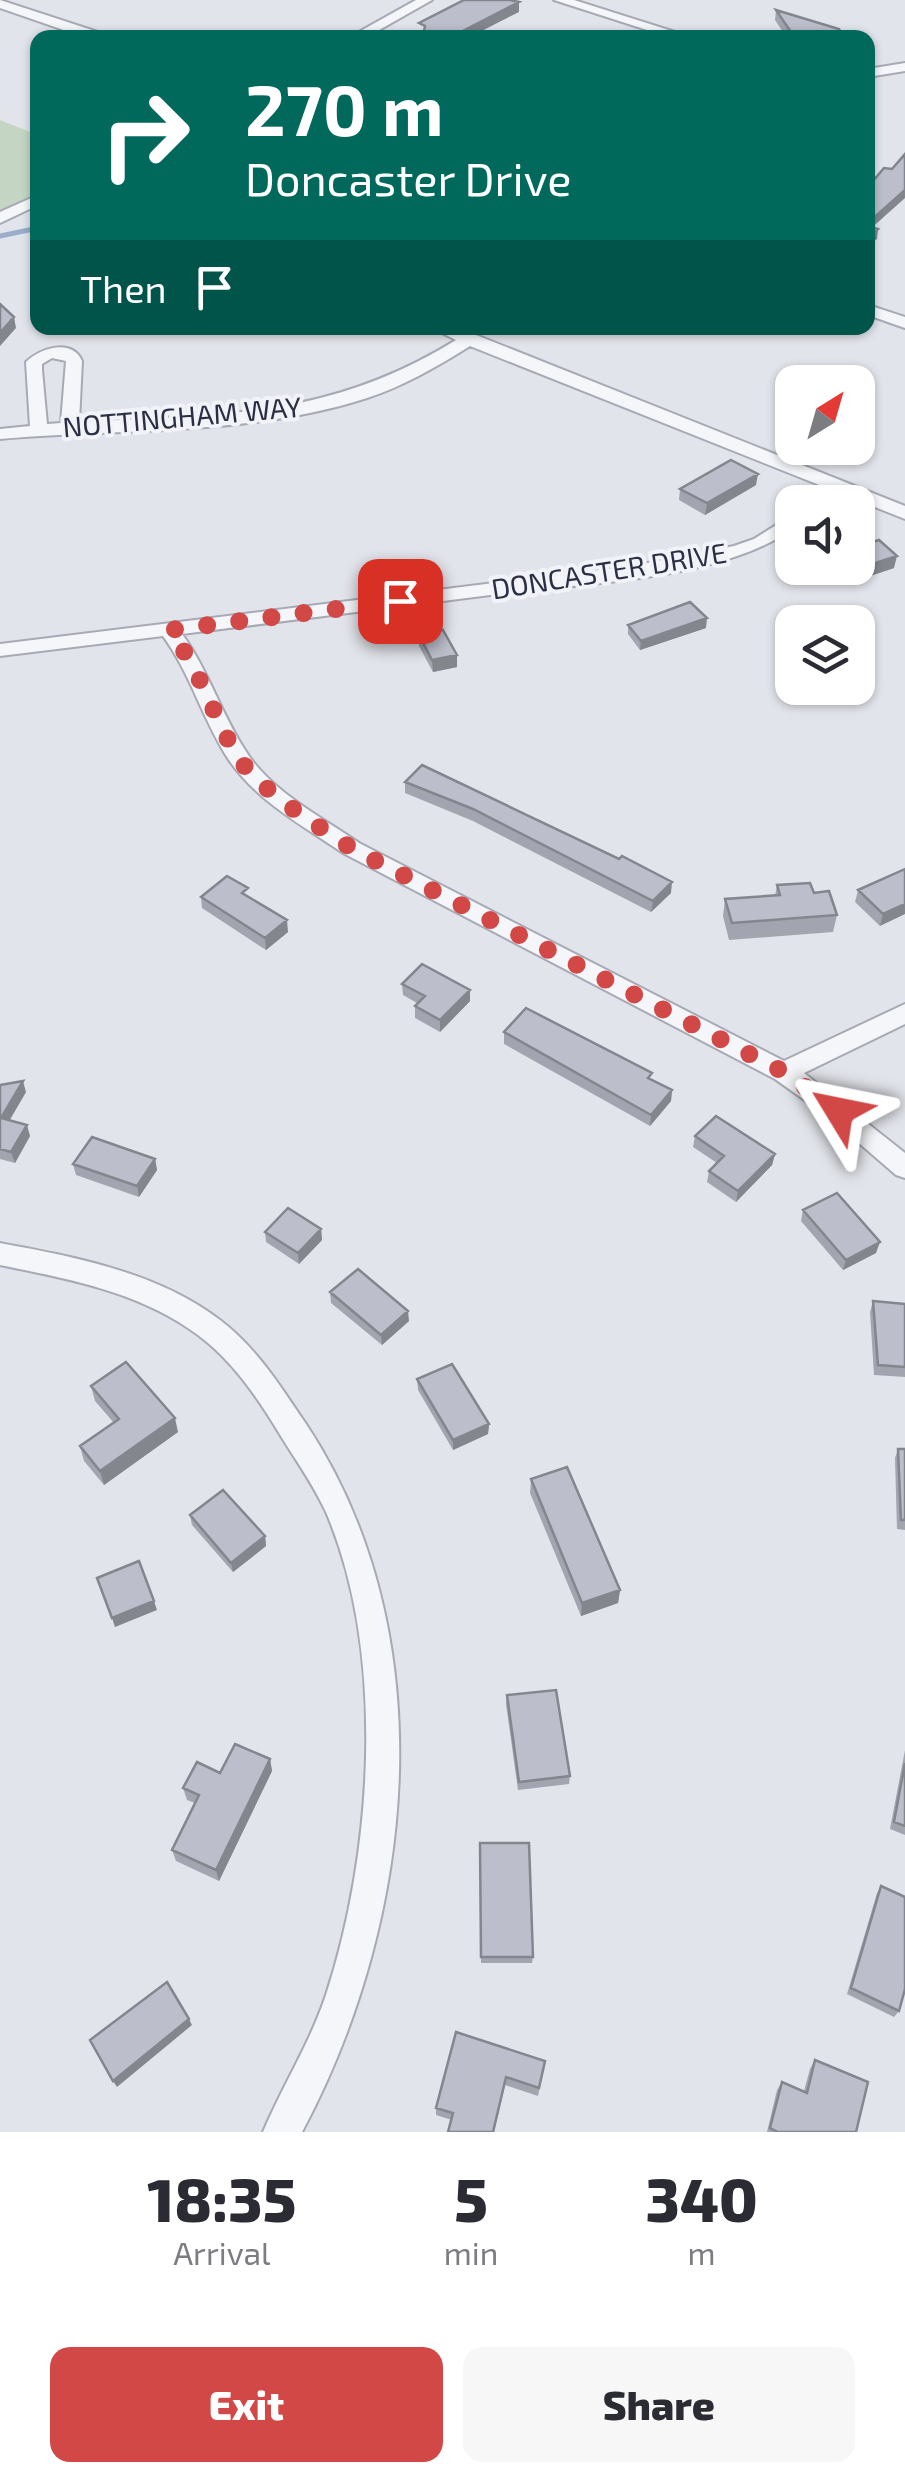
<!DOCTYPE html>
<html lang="en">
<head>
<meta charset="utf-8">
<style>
	:root { --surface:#fff; --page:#f7f7f7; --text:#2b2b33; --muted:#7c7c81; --accent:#d14846 }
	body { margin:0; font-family:"Exo 2",sans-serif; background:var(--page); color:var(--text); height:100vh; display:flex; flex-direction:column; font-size:38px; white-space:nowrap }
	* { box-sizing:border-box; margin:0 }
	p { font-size:32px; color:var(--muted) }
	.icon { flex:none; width:55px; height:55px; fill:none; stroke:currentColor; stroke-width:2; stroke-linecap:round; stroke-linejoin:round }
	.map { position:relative; height:2132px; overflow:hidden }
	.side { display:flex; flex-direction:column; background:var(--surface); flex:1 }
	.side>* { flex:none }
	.banner { position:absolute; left:30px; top:30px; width:845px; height:305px; border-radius:20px; box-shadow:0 2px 8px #0004; background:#00695c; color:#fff; overflow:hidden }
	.needle { width:65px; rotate:37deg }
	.buttons { position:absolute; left:775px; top:365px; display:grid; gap:20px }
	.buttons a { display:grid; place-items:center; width:100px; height:100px; border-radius:20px; background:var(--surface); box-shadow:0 2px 8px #0004; font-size:50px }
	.pin { position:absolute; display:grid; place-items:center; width:85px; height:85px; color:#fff; margin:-42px; border-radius:20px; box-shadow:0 5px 15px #0006 }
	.me { position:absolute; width:110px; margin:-55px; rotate:305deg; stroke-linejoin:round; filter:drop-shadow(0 0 8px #0008) }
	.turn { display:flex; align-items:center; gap:35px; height:210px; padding:0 50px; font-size:45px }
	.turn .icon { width:130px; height:130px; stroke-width:2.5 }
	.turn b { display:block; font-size:70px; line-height:85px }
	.then { display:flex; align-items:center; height:95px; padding:0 50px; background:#0003; gap:20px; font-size:38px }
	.eta { display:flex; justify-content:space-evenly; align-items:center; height:170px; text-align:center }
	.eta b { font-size:60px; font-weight:800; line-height:70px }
	.action { display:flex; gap:20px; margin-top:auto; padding:20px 50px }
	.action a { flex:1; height:115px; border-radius:20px; background:var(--accent); color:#fff; font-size:40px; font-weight:800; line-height:115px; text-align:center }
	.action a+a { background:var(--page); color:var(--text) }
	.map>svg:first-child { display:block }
	.green { fill:#c5d5c3 }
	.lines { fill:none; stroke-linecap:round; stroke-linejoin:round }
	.stream { stroke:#9daccb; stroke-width:5 }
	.street-casing { stroke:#a7aab5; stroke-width:4 }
	.street { fill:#f5f6f9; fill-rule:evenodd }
	.wall { fill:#a2a4af }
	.shaded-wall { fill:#84868e }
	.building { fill:#bcbfcb; stroke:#84868e; stroke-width:2.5 }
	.route { stroke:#d14846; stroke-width:18; stroke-dasharray:0 32.4 }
	.labels { text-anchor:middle; stroke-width:8; stroke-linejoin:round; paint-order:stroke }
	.far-street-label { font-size:28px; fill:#2a2f43; stroke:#f2f3f8 }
</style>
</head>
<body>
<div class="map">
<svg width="905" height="2132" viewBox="0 0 905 2132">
	<rect width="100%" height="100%" fill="#e2e4eb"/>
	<path class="green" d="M0,120L38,135L37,198L0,217Z"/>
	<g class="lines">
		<path class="stream" d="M0,236L38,228"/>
		<g class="street-casing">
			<path id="street" d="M0,0L107,35L108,38H87L0,8Z
				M416,0H432L365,38H348Z
				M554,0H574L694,38H672Z
				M905,63V71L868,77V69Z
				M38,195V205L0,223V212Z
				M868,305L905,317V328L868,315Z
				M432,328H453L476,335L905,506V519L470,346C438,366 404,386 367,398C250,436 122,428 0,439V429L30,426L26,362C40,348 72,338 82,361L79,422C223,414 328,419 456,340ZM52,358L66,361L61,423L47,424L42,370V364Z
				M792,515V529C725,578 590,583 506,593C398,607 290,620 182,634C208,670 221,713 245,750C270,791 320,816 359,843L784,1061L905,1004V1024L804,1073L905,1153V1178L896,1175L830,1118L775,1079L343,853C303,826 257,801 229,760C203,721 191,674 163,636L0,656V644L632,566L734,546L754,539Z
				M0,1243C75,1257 157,1272 220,1320C257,1348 280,1386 306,1424C445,1634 416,1918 302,2132H263C283,2085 310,2043 326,1995C373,1852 386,1652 326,1512C313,1484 295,1459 279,1433C257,1397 233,1361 198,1335C140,1292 69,1279 0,1265Z"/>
		</g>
		<use href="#street" class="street"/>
	</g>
	<path class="wall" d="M776,10L845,38H787L775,20Z
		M756,485L705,515L679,500L680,489Z
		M858,547L894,568L864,578L852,568H858Z
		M628,625L706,628L640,650L628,634Z
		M419,635L457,667L433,672L419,646Z
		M405,782L619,859L671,893L651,912L473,821L405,793Z
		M905,869L880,926L855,902L858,890Z
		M777,885L837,915L833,932L729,940L723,916L725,899L775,896Z
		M201,897H248L288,932L266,950L202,908Z
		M402,984L470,990V1001L440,1032L415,1018V1006L417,1003L403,995Z
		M504,1032L652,1079L672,1090L671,1101L650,1126L504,1044Z
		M0,1085L26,1092L10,1120L30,1136L15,1163L0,1159Z
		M695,1136L775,1154L772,1165L736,1202L707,1182L709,1171L717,1163L693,1147Z
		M155,1159L157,1170L139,1197L76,1175L73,1164Z
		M803,1210L876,1253L843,1270L801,1221Z
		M321,1229L322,1240L299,1264L266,1242L265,1232Z
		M330,1292L409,1321L382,1345L331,1303Z
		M873,1301L905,1304V1377L874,1375L870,1312Z
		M417,1379L489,1424L488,1434L453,1450L418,1390Z
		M91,1386L178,1432L104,1485L84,1461L80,1446L114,1423L95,1401Z
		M898,1449H905V1530L897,1529L895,1458Z
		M531,1479L620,1590L618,1603L581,1616L530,1493Z
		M190,1515L265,1536L266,1546L233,1572L192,1525Z
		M507,1695L570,1776L569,1784L518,1790L506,1704Z
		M905,1750V1835L890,1829Z
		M270,1759L272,1771L219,1881L176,1861L172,1850L195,1803L187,1800L183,1788L220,1773Z
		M480,1843L533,1957L532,1963H481Z
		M881,1886L899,2011L894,2017L847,1994L877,1893Z
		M815,2060L856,2132H767L777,2090L782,2082L804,2091L810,2069Z
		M545,2061L538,2096L505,2085L494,2132H448L452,2120L436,2115V2108Z"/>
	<path class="shaded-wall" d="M519,2V12L468,38H449Z
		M905,190V198L868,231V223Z
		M878,229L877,239L868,246V238Z
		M14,317L16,328L0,346V333Z
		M758,474L756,485L705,515L707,503Z
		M897,556L894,568L864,578L866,566Z
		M707,618L706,628L640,650L641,641Z
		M457,655V667L433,672L432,660Z
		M672,882L671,893L651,912L653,901Z
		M905,904V914L880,926L883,914Z
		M287,920L288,932L266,950L265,938Z
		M470,990V1001L440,1032V1020Z
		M23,1081L26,1092L4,1129L1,1118Z
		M672,1090L671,1101L650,1126L651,1115Z
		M27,1125L30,1136L15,1163L11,1152Z
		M775,1154L772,1165L736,1202L738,1191Z
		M155,1159L157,1170L139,1197L137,1186Z
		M321,1229L322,1240L299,1264L298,1253Z
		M880,1242L876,1253L843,1270L846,1260Z
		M408,1311L409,1321L382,1345L381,1335Z
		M175,1418L178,1432L104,1485L100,1471Z
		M489,1424L488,1434L453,1450V1440Z
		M265,1536L266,1546L233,1572L231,1563Z
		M620,1590L618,1603L581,1616L582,1603Z
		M154,1601L157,1610L115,1627L112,1618Z
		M270,1759L272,1771L219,1881L216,1870Z
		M189,2019L192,2025L117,2087L113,2081Z"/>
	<path class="building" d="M464,0H510L519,2L449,38H389L401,32L424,31L425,26L419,23Z
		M776,10L839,29L845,38H795Z
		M905,154V190L868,223V187L884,168L892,169Z
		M868,226L878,229L868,238Z
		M0,304L14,317L0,333Z
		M731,460L758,474L707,503L680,489Z
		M879,540L897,556L866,566L858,559V547Z
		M690,602L707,618L641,641L628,625Z
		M443,630L457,655L432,660L419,635Z
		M422,765L619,859L622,856L672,882L653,901L473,809L405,782Z
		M905,869V904L883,914L858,890Z
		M227,876L248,888L242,893L287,920L265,938L201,897Z
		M810,883L814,893L829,891L837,915L732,923L725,899L780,895L777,885Z
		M422,964L470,990L440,1020L415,1006L425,996L402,984Z
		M526,1008L652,1073L648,1078L672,1090L651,1115L504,1032Z
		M23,1081L1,1118L27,1125L11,1152L0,1149V1085Z
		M716,1116L775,1154L738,1191L709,1171L724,1156L695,1136Z
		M92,1137L155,1159L137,1186L73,1164Z
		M837,1193L880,1242L846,1260L803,1210Z
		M288,1208L321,1229L298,1253L265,1232Z
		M358,1269L408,1311L381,1335L330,1292Z
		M873,1301L905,1304V1367L878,1365Z
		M126,1362L175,1418L100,1471L80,1446L119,1419L91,1386Z
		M452,1364L489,1424L453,1440L417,1379Z
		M898,1449H905V1520H901Z
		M567,1467L620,1590L582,1603L531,1479Z
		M223,1490L265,1536L231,1563L190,1515Z
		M139,1561L154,1601L112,1618L97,1578Z
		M556,1690L570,1776L519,1782L507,1695Z
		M235,1744L270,1759L216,1870L172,1850L199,1795L183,1788L197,1762L220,1773Z
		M905,1763V1826L894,1822Z
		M480,1843H529L533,1957H481Z
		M881,1886L905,1897V1989L899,2011L851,1988Z
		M167,1982L189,2019L113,2081L90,2040Z
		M456,2032L545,2061L539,2088L506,2077L493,2132H448L453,2113L436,2108Z
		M815,2060L868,2082L856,2132H778L770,2128L782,2082L807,2093Z"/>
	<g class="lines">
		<path class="route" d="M400,601L169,630C199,667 212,713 236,754C258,790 316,824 351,848L784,1072L839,1111"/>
	</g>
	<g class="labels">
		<g class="far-street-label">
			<text transform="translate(182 417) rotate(-5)" y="10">NOTTINGHAM WAY</text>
			<text transform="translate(609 571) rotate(-9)" y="10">DONCASTER DRIVE</text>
		</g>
	</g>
</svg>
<div class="buttons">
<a><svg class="needle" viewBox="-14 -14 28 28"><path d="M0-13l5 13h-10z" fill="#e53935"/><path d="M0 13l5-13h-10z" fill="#7c7c81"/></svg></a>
<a><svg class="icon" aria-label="sound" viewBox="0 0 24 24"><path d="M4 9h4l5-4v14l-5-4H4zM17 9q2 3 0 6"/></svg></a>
<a><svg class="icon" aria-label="layers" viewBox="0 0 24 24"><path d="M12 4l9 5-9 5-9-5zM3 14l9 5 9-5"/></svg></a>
</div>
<div class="pin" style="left:400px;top:601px;background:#d93025"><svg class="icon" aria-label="arrive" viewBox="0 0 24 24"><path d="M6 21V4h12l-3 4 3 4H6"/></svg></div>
<svg class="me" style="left:839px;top:1111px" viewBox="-20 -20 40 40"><path d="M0-17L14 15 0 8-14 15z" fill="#d14846" stroke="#fff" stroke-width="4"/></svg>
<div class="banner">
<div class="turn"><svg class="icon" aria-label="right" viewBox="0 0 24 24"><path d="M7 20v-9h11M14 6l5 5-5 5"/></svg><div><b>270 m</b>Doncaster Drive</div></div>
<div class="then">Then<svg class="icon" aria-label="arrive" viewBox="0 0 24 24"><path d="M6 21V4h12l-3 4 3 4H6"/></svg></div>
</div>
</div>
<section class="side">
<div class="eta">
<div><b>18:35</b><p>Arrival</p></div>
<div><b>5</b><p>min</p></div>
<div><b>340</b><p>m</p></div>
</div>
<div class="action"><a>Exit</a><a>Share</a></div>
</section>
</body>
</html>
